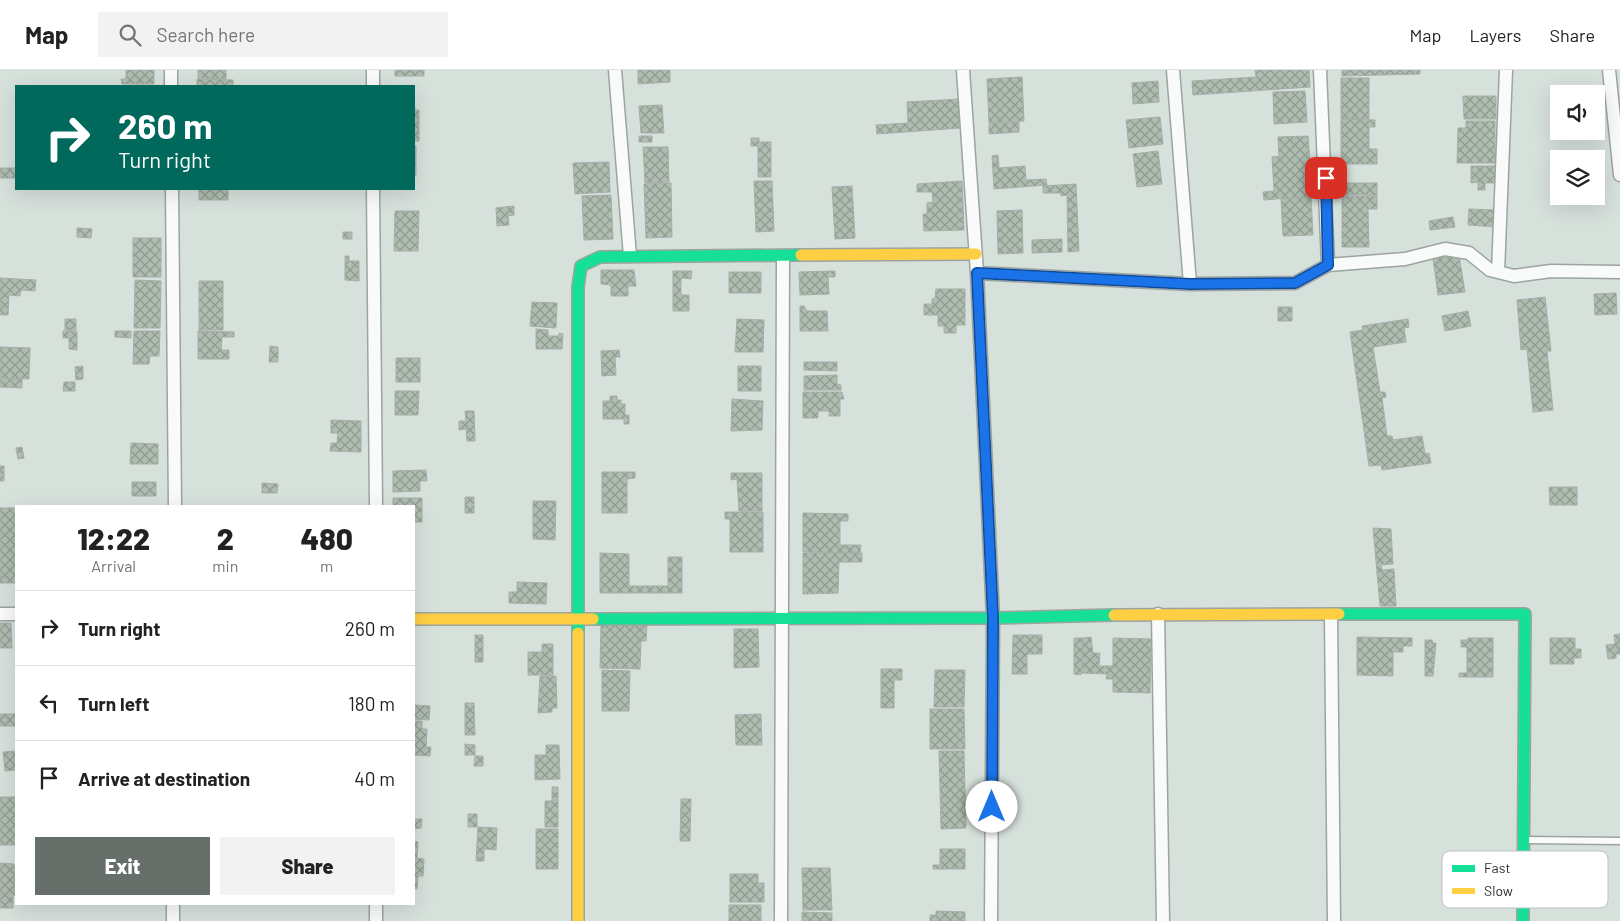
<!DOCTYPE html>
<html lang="en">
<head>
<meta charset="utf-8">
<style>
	:root { --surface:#fff; --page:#f2f2f2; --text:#222; --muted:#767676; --line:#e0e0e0; --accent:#676f6a }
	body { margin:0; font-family:Barlow,sans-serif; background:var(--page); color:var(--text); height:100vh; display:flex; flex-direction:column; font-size:19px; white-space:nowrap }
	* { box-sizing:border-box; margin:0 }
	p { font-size:16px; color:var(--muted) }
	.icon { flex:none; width:28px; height:28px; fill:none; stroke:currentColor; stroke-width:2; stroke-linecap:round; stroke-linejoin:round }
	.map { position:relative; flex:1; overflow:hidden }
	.drawer { position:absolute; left:15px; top:435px; width:400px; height:400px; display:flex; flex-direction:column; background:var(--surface); border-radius:0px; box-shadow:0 5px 20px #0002 }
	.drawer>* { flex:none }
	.banner { position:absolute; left:15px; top:15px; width:400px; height:105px; border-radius:0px; box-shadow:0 5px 20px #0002; background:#00695c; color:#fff; overflow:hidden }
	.controls { position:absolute; left:1550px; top:15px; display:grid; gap:10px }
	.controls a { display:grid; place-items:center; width:55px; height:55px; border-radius:0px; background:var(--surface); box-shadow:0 5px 20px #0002; font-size:25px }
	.pin { position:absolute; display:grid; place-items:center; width:42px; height:42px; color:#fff; margin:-21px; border-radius:10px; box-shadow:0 2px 8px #0006 }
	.me { position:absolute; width:55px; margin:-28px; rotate:0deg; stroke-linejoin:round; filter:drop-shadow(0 0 4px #0008) }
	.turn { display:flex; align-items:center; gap:18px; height:105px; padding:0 20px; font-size:22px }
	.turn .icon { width:65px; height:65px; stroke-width:2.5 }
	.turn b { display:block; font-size:35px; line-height:42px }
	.eta { display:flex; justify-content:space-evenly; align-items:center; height:85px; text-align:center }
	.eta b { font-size:30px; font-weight:800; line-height:35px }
	.primary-button { display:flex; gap:10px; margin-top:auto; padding:10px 20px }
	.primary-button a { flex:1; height:58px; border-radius:0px; background:var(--accent); color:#fff; font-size:20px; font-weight:800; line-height:58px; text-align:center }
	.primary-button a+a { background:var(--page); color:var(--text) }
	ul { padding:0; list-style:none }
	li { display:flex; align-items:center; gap:15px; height:75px; padding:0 20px; border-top:1px solid var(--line) }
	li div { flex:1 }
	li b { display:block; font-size:19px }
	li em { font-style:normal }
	header { display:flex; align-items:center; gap:30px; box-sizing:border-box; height:70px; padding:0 25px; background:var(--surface); border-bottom:1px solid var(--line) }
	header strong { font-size:24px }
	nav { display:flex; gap:28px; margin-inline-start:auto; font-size:18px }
	.search { width:350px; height:45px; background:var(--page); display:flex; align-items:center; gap:12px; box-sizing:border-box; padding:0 18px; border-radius:0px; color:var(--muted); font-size:19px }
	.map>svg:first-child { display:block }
	.building { fill:url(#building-cross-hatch); stroke:#a7ada9 }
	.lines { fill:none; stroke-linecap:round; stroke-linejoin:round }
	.lane-casing { stroke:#9ca4a0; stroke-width:9 }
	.street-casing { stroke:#9ca4a0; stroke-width:15 }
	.fast-casing { stroke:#9ca4a0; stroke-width:14 }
	.slow-casing { stroke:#9ca4a0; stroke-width:14 }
	.lane { stroke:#f9fafa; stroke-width:6 }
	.street { stroke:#f9fafa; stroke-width:12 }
	.fast { stroke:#16e098; stroke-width:11 }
	.slow { stroke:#ffcf43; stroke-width:11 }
	.route-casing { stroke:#114b97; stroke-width:12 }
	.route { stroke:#1a73e8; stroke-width:9 }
	.key { fill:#fff; stroke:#bfc1c0; stroke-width:1 }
	.key-label { font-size:14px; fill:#2a312d }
</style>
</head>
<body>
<header>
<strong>Map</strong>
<div class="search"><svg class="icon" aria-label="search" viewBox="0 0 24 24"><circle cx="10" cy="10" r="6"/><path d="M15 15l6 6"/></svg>Search here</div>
<nav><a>Map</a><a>Layers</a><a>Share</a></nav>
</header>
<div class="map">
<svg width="1620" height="851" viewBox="0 0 1620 851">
	<defs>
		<pattern id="building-cross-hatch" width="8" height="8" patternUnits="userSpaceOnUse" patternTransform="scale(1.25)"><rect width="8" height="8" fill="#afbdb0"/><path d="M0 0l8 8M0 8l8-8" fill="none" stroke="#8f9a90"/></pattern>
	</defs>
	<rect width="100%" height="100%" fill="#d7e1dc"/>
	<path class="building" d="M126,0H154V14H122L121,9H126Z
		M198,0H226V9L198,8Z
		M395,0H424V6H395Z
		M638,0H670V12L638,14Z
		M1255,0H1309L1310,17L1193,25L1192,11L1256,7Z
		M1342,0H1420V4L1342,6Z
		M1022,7L1024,51L989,53L987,9Z
		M1341,8H1369V49H1341Z
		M197,9L233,10V16H197Z
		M1158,11L1159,32L1133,34L1132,13Z
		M1305,21L1307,52L1274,54L1273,22Z
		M1463,26H1496V49H1464Z
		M959,29L961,58L877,64L876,55L908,53L907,32Z
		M414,34L415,40H419V71H414Z
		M662,35L664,63H641L639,36Z
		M1160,47L1163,74L1129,78L1126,50Z
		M1341,49L1375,50V57H1369V79H1377V94H1341Z
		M1466,51H1495V93H1457L1458,58H1466Z
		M1019,52V62L989,64V54Z
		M639,66H652V72H639Z
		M1308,66L1313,126L1264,130L1263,122L1274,121L1272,87L1279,86L1278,67Z
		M751,68H759V72H771V107H758V76H751Z
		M414,76H416V105H414Z
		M643,77H668L669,112L645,113Z
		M1158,81L1162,114L1137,117L1133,84Z
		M998,85L999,98L1025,96L1026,110L1046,109L1047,115L994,119L992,86Z
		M609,92L610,122L575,124L573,93Z
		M1471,96H1496V113H1485V120H1478V112L1471,113Z
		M0,98H16V108H0Z
		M754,111H772L774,161L756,162Z
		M962,111L964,160L924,161L923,144H927V133L933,132L932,122H917V114Z
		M671,113L672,167L646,168L644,114Z
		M1343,113H1377V125H1343Z
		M1076,114L1079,181L1068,182L1067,125L1061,126V123H1043V116Z
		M852,116L855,168L835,169L832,117Z
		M199,119H228V130H199Z
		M611,125L613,169L584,170L582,126Z
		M1342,126H1377V139H1368L1369,177H1342Z
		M1311,127L1313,165L1283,166L1281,129Z
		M514,136V145L508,146L509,155L497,156L496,138Z
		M1469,139L1497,140V157L1468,155Z
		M1022,140L1023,183L998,184L997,141Z
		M395,141H419L418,181H394Z
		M1453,147L1455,157L1430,160L1429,151Z
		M77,158L92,159L91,168L77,167Z
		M343,162H352V169H343Z
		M133,168H161V207H133Z
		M1062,169V182L1032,183V170Z
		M1459,185L1465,222L1438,225L1433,189Z
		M345,186H349V191H359V211L345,210Z
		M601,200H634L636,216H628V226H611V215L601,214Z
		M673,201H692L691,209L681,208V225H689V241H673Z
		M835,201V207H828L829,224L800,225L799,202Z
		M729,202H761V223H729Z
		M0,208L36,210L35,221L21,220L20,226L9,225L8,245H0Z
		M135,210L161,211L160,258H134Z
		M199,211H223V260H199Z
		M936,219H965V255H956V263H944V256H938V245H924V234H932V229L935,228Z
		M1616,223L1617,244L1595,245L1594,224Z
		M1545,227L1551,281H1547L1553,340L1533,342L1527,279L1521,280L1517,230Z
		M532,232L557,233L556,258L530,256Z
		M800,236H804L807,241H827L828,261H800Z
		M1278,237H1292V251H1278Z
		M1468,241L1471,256L1445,261L1442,246Z
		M65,249H76V260H65Z
		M737,249L764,250L763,282H735Z
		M1408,249L1409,257L1404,258L1406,272L1373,277L1380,322H1385L1386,327L1382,328L1387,366H1392L1393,370L1422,366L1425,384L1429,383L1431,393L1382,400L1381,395L1369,396L1350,262L1363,260L1362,256Z
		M536,259L548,260V266H559V263L563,264L562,279H536Z
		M63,261H77V280L69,279V268H63Z
		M115,261H131V268L115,267Z
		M134,261H160L159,286H150L149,294H133Z
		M198,261L234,262V267H222L221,280H229V289H198Z
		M270,276L278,277V292H269Z
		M0,277L30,278L29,309L0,308Z
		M619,280L620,287H615L616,305L602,306L601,281Z
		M396,288H420V312H396Z
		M804,292H837V301L804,300Z
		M83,296V309L76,310L75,297Z
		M738,296H761V321H738Z
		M837,305V314L841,315V320H804V306Z
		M0,309H22V318L0,317Z
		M64,312H75V321H63Z
		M395,321H419L418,345H395Z
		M803,322H842L844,329H840V346H829V341H818V348H803Z
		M610,326H617V330H621V334H625V345H629V354H624V349H603V331H610Z
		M732,329L763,331L762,360L731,361Z
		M465,341H474L475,371H467L466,359L459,360V351H466Z
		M331,350L361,351V382L330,381L331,373H337L338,363H331Z
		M131,373L158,374V394H130Z
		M22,377L24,388L18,389L16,378Z
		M0,396H4V411H0Z
		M426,400L427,411H420V421L393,422V401Z
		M602,402H635V408L627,409V443H602Z
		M731,403H762V441H739L737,409L731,410Z
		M132,412H156V426H132Z
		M262,413L278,414L277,423H262Z
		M1549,417H1577V435H1550Z
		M465,427H474V443H465Z
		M393,428H422V452H414V436H393Z
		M533,431H556L555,470L533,469Z
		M0,438H16V513H0Z
		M725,442H763V482H730V449H725Z
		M803,443L848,444V451H840V475H861L860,483L803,482Z
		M1373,458L1391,459L1393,494L1381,495L1382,500L1394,499L1396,536H1380Z
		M600,483L629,484V516H668V487H682V523H600Z
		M803,483H862V492H839L838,523L803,524Z
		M517,512L547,513L546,534L509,533V522H517Z
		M0,553H11L12,578H0Z
		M601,554L647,555L646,571H641L640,599L600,598Z
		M734,559H758L759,597L734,598Z
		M1620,564V584H1616V588L1608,589L1606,575L1615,574L1614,565Z
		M475,565H483V592H475Z
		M1013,565H1042V584H1027V604H1012Z
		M1091,567L1093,583H1100L1099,596H1113V568L1151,569L1150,623L1113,622V609H1106L1107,604L1082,603L1083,568Z
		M1357,567L1412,568V576H1403V582H1393V606L1357,605Z
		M1074,568H1083L1081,605L1074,604Z
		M1468,568H1493V607H1459V603H1467V577H1461V570H1468Z
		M1550,568H1575V579H1581V588H1574V594H1550Z
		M1425,570H1432L1433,573H1436L1433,606H1425Z
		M542,574H553V605H528V582H542Z
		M881,599H902V610H894V638H881Z
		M602,600L630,601L629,641H602Z
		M935,600H965L964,637H934Z
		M540,606H556L557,638H552V642L538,643Z
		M465,633H474L475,665H465Z
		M414,635L430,636L429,650L414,649Z
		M930,639H964L965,679H930Z
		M0,644H16V656H0Z
		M761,644L762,675H736L735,645Z
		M414,651H422V659H427L426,677H431L430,686L414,685Z
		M465,674L475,675V685H465Z
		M546,675H559L560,709L535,710V685H546Z
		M16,681V700L5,701L3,682Z
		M939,681H964L966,758L941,759Z
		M475,686H483V696H474Z
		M552,717H558V757H545V731H552Z
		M0,727H15L16,775H0Z
		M681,729H691L690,771H680Z
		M468,744H477V757H468Z
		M414,749H422L421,758L414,759Z
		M478,757L497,758L496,780L484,779V791H476Z
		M536,759H558V799H536Z
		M414,771L418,772L417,788L424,789L423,806H418L417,819L414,818Z
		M940,779H965V799H933V795H940Z
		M0,793L14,794L15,825L13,826V838H0Z
		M802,798H830L832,840H803Z
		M730,804H758V813H764V832H730Z
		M729,835H761V851H729Z
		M936,841L965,842V851H930V845H936Z
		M802,842L832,843V851H802Z"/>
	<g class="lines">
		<g class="lane-casing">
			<path id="lane" d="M1526,770L1620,771"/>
		</g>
		<g class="street-casing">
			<path id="street" d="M171,0V16
				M373,0V16
				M615,0L630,186
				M963,0L977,203L993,548L991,851
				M1173,0L1190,214
				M1609,0L1620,105
				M172,119L175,436
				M373,119L376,436
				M1328,195L1405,189L1445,179L1469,183L1490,200L1514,206L1551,201L1620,202
				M1498,202L1506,0
				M977,203L1190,214L1295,213L1328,195L1320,0
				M0,544H16
				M1158,544L1163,851
				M1331,545L1334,851
				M173,851V834
				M376,851V834
				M781,851L783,187"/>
		</g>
		<g class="fast-casing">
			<path id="fast" d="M1339,544H1525L1523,851
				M593,549L993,548L1114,545
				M578,563V217L581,196L600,187L801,185"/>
		</g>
		<g class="slow-casing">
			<path id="slow" d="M801,185L976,184
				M1114,545L1339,544
				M414,549H593
				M578,563V851"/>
		</g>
		<use href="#lane" class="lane"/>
		<use href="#street" class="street"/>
		<use href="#fast" class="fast"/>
		<use href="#slow" class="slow"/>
	</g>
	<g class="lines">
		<g class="route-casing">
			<path id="route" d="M992,737L993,548L977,203L1190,214L1295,213L1328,195L1326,108"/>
		</g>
		<use href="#route" class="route"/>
	</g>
	<rect x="1442" y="781" width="166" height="57" rx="8" class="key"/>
	<rect x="1452" y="795" width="23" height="7" fill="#16e098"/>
	<rect x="1452" y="818" width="23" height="6" fill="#ffcf43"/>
	<g class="key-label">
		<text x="1484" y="803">Fast</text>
		<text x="1484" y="826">Slow</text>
	</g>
</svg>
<div class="controls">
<a><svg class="icon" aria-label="sound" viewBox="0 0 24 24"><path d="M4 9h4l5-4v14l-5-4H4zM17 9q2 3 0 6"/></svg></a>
<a><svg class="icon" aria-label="layers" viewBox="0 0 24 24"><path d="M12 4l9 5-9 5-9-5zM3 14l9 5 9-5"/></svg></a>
</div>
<div class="pin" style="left:1326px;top:108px;background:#d93025"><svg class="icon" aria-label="arrive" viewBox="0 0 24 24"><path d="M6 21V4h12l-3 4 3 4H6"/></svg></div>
<svg class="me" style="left:992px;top:737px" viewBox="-20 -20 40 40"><circle r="19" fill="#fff"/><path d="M0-13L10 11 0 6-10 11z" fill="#1a73e8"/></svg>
<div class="banner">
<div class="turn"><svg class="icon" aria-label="right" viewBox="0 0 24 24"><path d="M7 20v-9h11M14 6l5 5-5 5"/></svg><div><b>260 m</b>Turn right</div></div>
</div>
<section class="drawer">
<div class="eta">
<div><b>12:22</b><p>Arrival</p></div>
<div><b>2</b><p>min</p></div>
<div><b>480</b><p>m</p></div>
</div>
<ul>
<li><svg class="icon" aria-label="right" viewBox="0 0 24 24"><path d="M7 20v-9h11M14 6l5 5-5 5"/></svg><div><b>Turn right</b></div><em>260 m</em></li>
<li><svg class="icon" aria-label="left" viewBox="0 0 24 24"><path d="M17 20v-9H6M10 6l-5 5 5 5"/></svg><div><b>Turn left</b></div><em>180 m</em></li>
<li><svg class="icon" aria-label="arrive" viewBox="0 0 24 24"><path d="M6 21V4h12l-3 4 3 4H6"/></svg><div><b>Arrive at destination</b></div><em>40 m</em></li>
</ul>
<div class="primary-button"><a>Exit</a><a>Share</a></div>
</section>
</div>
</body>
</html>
